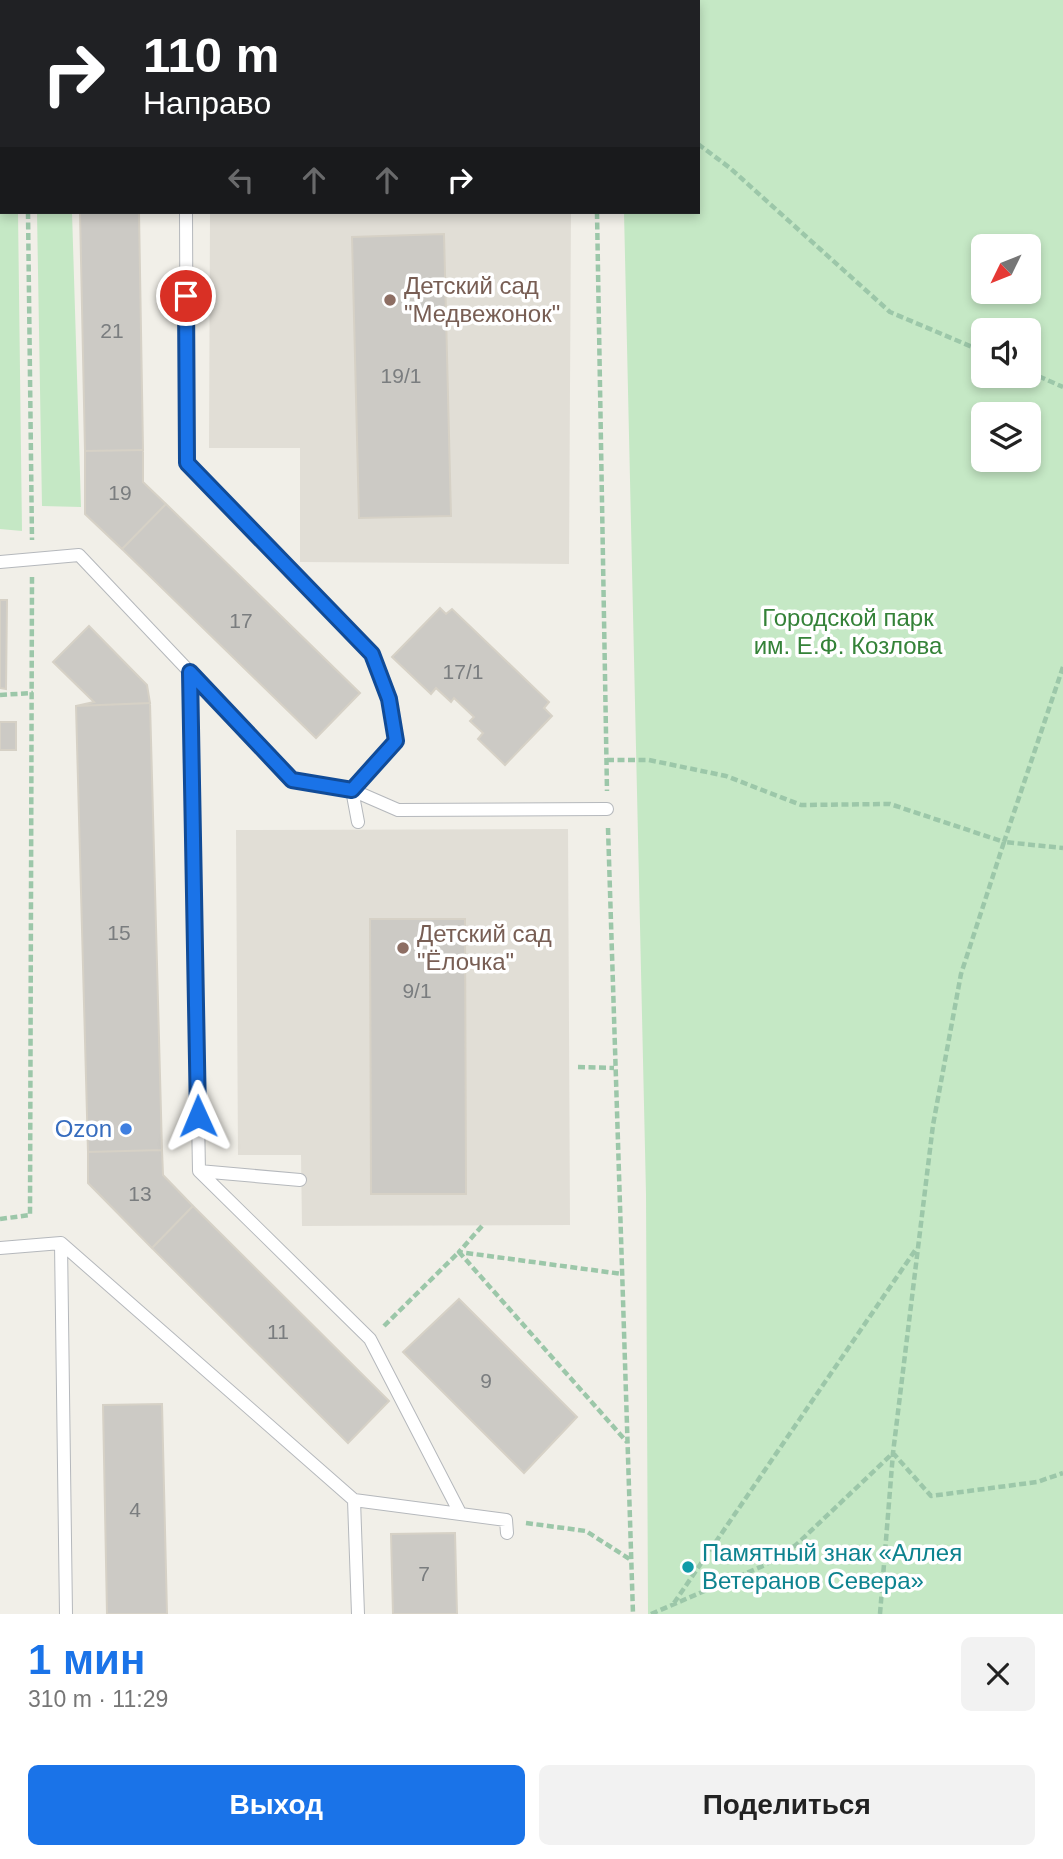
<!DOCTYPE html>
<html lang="ru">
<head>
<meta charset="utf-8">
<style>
	:root { --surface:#fff; --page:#f2f2f2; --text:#222; --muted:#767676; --accent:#1a73e8 }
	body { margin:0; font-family:Arial,sans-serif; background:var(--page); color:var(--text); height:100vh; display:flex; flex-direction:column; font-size:26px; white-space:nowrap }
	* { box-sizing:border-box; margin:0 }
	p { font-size:23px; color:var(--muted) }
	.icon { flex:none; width:38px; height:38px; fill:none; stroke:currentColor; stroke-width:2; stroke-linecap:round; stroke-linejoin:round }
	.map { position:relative; height:1614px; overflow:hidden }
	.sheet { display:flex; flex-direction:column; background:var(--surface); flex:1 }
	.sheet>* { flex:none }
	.guide { position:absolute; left:0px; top:0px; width:700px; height:214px; box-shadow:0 4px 10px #0003; background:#202124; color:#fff; overflow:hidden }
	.needle { width:46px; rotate:227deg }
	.controls { position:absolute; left:971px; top:234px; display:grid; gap:14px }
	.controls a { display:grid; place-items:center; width:70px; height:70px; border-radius:10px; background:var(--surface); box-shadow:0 4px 10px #0003; font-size:35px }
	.pin { position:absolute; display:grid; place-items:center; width:60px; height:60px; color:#fff; margin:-30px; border:4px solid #fff; border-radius:50%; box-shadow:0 2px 7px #0007 }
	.me { position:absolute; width:77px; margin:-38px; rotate:359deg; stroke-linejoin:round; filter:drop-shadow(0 0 5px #0008) }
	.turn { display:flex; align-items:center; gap:24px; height:147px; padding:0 28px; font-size:32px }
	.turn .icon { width:91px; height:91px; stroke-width:2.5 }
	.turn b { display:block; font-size:49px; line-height:60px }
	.lanes { display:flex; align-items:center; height:66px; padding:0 28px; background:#0003; justify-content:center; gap:35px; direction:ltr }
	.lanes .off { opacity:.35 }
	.round { display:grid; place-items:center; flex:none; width:74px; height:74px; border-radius:10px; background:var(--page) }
	.head { display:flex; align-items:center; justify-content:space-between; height:119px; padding:0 28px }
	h1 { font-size:42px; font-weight:600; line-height:52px; color:var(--accent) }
	.button { display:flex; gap:14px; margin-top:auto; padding:14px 28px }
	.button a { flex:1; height:80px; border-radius:10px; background:var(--accent); color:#fff; font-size:28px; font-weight:600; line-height:80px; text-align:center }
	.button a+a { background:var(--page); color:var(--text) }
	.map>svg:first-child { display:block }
	.education { fill:#e1ded6 }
	.green { fill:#c5e8c5; fill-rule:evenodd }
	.building { fill:#cccac5; stroke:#d6d1c6; stroke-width:2 }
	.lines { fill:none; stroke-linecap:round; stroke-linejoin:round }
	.lane-casing { stroke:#b5b8bc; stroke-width:14 }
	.path { stroke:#9cc7a9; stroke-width:4.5; stroke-dasharray:7 3.5; stroke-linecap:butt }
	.lane { stroke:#fff; stroke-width:12 }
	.route-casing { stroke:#114b97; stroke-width:18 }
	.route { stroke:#1a73e8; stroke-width:12 }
	.education-dot { fill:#8d6e63; stroke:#fff; stroke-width:2.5 }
	.shop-dot { fill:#3f7fe0; stroke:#fff; stroke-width:2.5 }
	.culture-dot { fill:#0f9aa8; stroke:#fff; stroke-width:2.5 }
	.labels { text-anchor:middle; stroke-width:7; stroke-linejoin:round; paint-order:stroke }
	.number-label { font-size:21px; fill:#7a7d7f }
	.education-label { font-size:24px; fill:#785e54; stroke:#fff; text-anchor:start }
	.park-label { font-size:24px; fill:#348238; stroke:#fff }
	.shop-label { font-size:24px; fill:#366cbe; stroke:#fff; text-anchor:end }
	.culture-label { font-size:24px; fill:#0d838f; stroke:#fff; text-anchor:start }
</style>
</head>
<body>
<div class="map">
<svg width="1063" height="1614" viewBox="0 0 1063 1614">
	<rect width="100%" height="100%" fill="#f1efe8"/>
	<path class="education" d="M210,212H571L569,564L300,562V448H209Z
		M568,829L570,1225L302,1226L301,1155H238L236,830Z"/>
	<path class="green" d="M665,0H1063V1614H648L646,1194L624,212H698V2ZM984,247H1029V292H984ZM984,331H1029V376H984ZM984,415H1029V460H984Z
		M0,19L2,212H18L22,531L0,529Z
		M37,212H72L81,507L42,506Z"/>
	<path class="building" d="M72,0H134V2H74Z
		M251,0H334L336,2H252Z
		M394,0H512L514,2H395Z
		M80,212H139L143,450L85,451Z
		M444,234L451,516L359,518L352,237Z
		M143,450V482L166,504L122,549L85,514V451Z
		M166,504L360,693L316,738L122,549Z
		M0,600H7L6,689L0,688Z
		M440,608L446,614L452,609L549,702L544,708L552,716L505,765L478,739L483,733L470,721L474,717L454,698L451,702L436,688L431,694L392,657Z
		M89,626L147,685L150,703L76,706L94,702L53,662Z
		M150,703L162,1150L88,1152L76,706Z
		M0,722H16V750H0Z
		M370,919H465L466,1194H371Z
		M162,1150L163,1175L193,1206L152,1248L88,1183V1152Z
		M193,1206L389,1401L348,1443L152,1248Z
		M459,1299L577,1417L524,1473L403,1352Z
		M162,1404L167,1614H107L103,1405Z
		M455,1533L457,1614H393L391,1534Z"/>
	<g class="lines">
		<g class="lane-casing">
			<path id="lane" d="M184,0V2
				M221,0L223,2
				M365,0L366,2
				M0,562L79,555L292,780L352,790L396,741L389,699L372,654L187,463L186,212
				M190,672L199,1171L370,1339L460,1513
				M358,822L352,790L398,810L607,809
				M199,1171L300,1180
				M61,1243L354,1500L506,1520L507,1533
				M0,1248L61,1243L66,1614
				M354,1500L358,1614"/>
		</g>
		<path class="path" d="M26,0V2
			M619,2L620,0
			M0,6H2
			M698,144L730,168L890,312L984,352
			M28,212L32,540
			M597,212L607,791
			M1029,372L1063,387
			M0,695L33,693
			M607,760H649L726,776L801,805L890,804L1004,842L1063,667
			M608,828L633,1614
			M578,1067L614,1068
			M0,1219L30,1215L32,577
			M482,1226L459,1252L622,1274
			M384,1326L459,1252L627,1442
			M526,1523L586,1531L631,1560
			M674,1603L916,1249
			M651,1614L765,1565L796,1545L893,1453L931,1496L1037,1482L1063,1473
			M880,1614L893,1453L933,1125L961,974L1004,842L1063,848"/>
		<use href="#lane" class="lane"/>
	</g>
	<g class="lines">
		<g class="route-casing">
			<path id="route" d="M186,296L187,463L372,654L389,699L396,741L352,790L292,780L190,672L198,1116"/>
		</g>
		<use href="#route" class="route"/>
	</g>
	<g class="education-dot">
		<circle cx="390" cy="300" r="7"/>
		<circle cx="403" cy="948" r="7"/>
	</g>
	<circle class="shop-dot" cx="126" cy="1129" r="7"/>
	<circle class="culture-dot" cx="688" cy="1567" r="7"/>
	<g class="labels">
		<g class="number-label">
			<text x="112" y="338">21</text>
			<text x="401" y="383">19/1</text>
			<text x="120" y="500">19</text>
			<text x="241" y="628">17</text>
			<text x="463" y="679">17/1</text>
			<text x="119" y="940">15</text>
			<text x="417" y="998">9/1</text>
			<text x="140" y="1201">13</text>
			<text x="278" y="1339">11</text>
			<text x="486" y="1388">9</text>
			<text x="135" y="1517">4</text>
			<text x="424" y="1581">7</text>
		</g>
		<g class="education-label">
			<text x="404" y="294">Детский сад<tspan x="404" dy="28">"Медвежонок"</tspan></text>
			<text x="417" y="942">Детский сад<tspan x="417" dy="28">"Ёлочка"</tspan></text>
		</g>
		<g class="park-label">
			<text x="848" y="626">Городской парк<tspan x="848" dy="28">им. Е.Ф. Козлова</tspan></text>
		</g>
		<g class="shop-label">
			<text x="112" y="1137">Ozon</text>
		</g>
		<g class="culture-label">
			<text x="702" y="1561">Памятный знак «Аллея<tspan x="702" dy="28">Ветеранов Севера»</tspan></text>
		</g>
	</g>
</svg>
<div class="controls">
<a><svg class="needle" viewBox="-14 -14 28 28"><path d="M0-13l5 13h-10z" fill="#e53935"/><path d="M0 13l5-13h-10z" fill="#767676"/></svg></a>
<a><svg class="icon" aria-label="sound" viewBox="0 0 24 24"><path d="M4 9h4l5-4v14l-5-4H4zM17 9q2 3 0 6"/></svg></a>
<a><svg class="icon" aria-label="layers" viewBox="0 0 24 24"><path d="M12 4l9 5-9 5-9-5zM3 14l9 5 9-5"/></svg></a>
</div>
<div class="pin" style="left:186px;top:296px;background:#d93025"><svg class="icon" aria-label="arrive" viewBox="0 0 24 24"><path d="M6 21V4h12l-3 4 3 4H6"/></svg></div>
<svg class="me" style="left:198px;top:1116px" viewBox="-20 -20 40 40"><path d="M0-17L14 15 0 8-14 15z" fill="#1a73e8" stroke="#fff" stroke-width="4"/></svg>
<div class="guide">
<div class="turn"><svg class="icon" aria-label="right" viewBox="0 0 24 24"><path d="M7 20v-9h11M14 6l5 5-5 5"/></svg><div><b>110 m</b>Направо</div></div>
<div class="lanes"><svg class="icon off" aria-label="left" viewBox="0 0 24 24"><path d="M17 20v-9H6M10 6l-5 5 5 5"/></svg><svg class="icon off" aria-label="ahead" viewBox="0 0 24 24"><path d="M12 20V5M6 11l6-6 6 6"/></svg><svg class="icon off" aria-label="ahead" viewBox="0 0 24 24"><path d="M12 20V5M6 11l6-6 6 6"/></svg><svg class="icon" aria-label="right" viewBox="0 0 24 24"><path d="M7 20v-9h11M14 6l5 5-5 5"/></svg></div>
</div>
</div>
<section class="sheet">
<div class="head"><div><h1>1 мин</h1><p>310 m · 11:29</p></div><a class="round"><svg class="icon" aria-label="close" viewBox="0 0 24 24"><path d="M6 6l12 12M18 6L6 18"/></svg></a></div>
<div class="button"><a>Выход</a><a>Поделиться</a></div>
</section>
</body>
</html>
